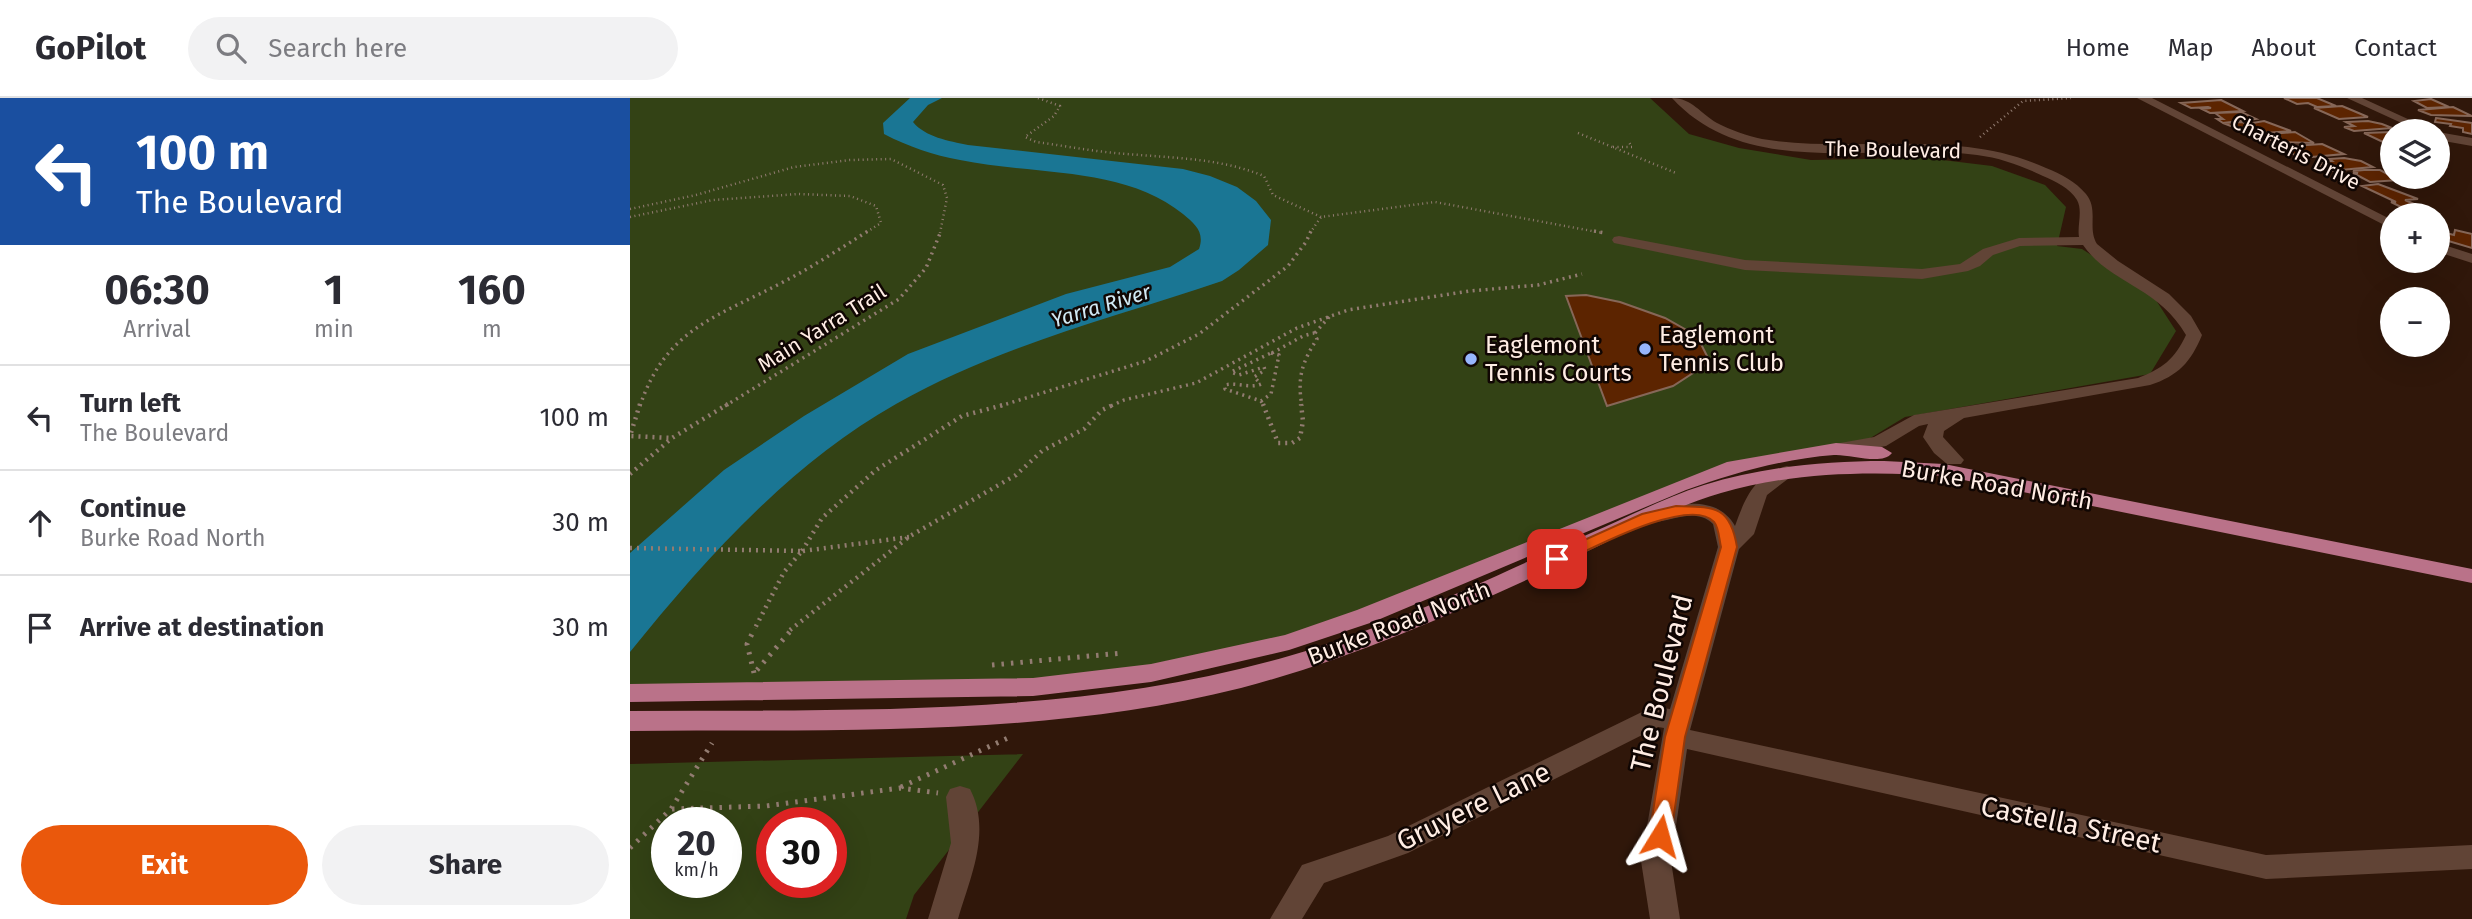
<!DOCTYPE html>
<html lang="en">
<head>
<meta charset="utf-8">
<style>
	:root { --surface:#fff; --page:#f2f2f3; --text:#2b2b33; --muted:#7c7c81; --line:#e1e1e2; --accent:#ea580c }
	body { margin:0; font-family:"Fira Sans",sans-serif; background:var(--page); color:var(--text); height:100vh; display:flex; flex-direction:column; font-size:26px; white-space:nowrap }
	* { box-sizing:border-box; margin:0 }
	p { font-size:23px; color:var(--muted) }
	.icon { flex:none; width:38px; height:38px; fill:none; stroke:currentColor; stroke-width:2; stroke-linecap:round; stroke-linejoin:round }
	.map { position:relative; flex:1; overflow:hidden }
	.details { display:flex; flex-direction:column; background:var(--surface); width:630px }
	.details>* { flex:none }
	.guide { background:#1a4fa0; color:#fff; overflow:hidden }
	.fabs { position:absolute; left:1750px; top:21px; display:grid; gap:14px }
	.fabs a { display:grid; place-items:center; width:70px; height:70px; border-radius:50%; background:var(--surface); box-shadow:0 7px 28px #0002; font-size:35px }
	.speed { position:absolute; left:21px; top:709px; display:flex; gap:14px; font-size:35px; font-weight:700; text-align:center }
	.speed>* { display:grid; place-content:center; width:91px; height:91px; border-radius:50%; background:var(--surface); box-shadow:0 7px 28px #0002; line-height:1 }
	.speed small { font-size:18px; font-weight:400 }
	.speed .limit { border:10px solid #d22; background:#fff; color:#111 }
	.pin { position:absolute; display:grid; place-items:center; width:60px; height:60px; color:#fff; margin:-30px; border-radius:14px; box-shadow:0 4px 10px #0006 }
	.me { position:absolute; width:77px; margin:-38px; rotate:8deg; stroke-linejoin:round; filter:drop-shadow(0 0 5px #0008) }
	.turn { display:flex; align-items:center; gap:24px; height:147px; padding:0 21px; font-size:32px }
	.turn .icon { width:91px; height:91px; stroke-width:2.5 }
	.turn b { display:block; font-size:49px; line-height:60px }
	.eta { display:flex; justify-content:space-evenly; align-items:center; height:119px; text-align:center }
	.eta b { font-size:42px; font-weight:700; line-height:49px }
	.button { display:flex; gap:14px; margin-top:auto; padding:14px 21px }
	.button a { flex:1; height:80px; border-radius:42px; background:var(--accent); color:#fff; font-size:28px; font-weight:700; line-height:80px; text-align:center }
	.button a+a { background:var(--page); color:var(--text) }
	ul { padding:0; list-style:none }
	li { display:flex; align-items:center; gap:21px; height:105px; padding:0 21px; border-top:2px solid var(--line) }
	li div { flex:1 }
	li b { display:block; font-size:26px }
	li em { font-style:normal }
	header { display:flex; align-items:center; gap:42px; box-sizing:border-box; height:98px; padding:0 35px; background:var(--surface); border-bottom:2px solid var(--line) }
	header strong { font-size:33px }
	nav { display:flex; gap:38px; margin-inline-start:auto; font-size:24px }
	.search { width:490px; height:63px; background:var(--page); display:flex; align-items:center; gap:18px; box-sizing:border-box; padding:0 24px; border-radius:38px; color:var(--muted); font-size:26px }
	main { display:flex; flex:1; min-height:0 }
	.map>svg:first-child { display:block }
	.green { fill:#334215; fill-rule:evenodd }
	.water { fill:#1a7694 }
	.building { fill:#5c2400; stroke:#866758; stroke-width:2 }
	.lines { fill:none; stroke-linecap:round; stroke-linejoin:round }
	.path-far3 { stroke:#927c71; stroke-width:2.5; stroke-dasharray:1 3.5; stroke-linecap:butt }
	.path-far2 { stroke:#927c71; stroke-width:3.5; stroke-dasharray:2 4.5; stroke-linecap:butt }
	.path-far1 { stroke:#927c71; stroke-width:4.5; stroke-dasharray:2 5; stroke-linecap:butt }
	.path { stroke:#927c71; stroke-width:5; stroke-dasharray:2.5 7; stroke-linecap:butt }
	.minor { fill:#614436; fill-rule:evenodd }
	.major { fill:#ba7289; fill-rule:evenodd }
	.route { fill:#ea580c; stroke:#983908; stroke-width:2 }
	.poi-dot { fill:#97b6fd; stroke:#100603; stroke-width:2.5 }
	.labels { text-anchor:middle; stroke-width:5; stroke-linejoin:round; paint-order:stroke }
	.far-street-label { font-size:21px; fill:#ffede4; stroke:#100603 }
	.far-water-label { font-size:21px; font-style:italic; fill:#d1e9f4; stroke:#100603 }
	.poi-label { font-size:24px; fill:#ffede4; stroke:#100603; text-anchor:start }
	.street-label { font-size:24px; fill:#ffede4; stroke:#100603 }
	.near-street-label { font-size:28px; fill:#ffede4; stroke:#100603 }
</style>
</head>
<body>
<header>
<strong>GoPilot</strong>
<div class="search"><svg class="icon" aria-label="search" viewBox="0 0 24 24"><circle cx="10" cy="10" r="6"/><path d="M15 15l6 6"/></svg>Search here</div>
<nav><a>Home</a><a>Map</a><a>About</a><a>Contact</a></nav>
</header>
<main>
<section class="details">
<div class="guide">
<div class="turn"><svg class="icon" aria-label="left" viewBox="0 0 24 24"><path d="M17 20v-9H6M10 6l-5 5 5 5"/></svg><div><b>100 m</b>The Boulevard</div></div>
</div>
<div class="eta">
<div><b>06:30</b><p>Arrival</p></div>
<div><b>1</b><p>min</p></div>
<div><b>160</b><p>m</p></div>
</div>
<ul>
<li><svg class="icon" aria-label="left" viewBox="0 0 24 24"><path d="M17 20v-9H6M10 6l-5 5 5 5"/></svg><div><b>Turn left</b><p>The Boulevard</p></div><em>100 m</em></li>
<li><svg class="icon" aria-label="ahead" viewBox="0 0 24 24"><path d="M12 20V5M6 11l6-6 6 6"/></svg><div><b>Continue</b><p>Burke Road North</p></div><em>30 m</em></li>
<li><svg class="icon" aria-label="arrive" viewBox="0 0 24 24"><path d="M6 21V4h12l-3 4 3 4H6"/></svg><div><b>Arrive at destination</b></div><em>30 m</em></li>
</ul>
<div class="button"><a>Exit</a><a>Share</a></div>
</section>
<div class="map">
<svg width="1842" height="821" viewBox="0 0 1842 821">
	<rect width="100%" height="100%" fill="#30170a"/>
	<path class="green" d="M0,0H1020L1059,36L1109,50L1181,62L1296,60L1362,68L1415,87L1436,109L1427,148L1452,151L1522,196L1546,233L1520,276L1275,319L1219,353L1085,374L691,532L488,580L0,603Z
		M393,656L284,797L276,821H0V666ZM37,724H96V784H37ZM142,724H201V784H142Z"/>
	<path class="water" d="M280,0H312L298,7L283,24C295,39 319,43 338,47L553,71L580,78L607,89L626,103L641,122L638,147L609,172L592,183C483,220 367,248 266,306C160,366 76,460 0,554V455L94,372L174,318L278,256L436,196L540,169L569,151C575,134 565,126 553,116C495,68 401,77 330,62C303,57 279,49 254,36L253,25Z"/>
	<path class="building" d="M1654,0H1687L1706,8L1687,9L1678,5L1667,6Z
		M1801,1L1819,9L1797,10L1784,3Z
		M1591,2L1613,13L1580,15L1572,11L1581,10L1578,9L1561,10L1551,5Z
		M1712,8L1738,19L1709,21L1684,10Z
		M1823,9L1842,18L1801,17L1788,12Z
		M1611,14L1626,21L1593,25L1587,21H1593L1585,15Z
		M1806,20L1842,25V36L1833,34V30L1820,28L1821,26L1805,24Z
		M1634,23L1661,33L1622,36L1593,25L1612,24L1617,26Z
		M1738,23L1752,26L1762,30L1724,33L1714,29L1724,28L1716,24Z
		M1665,34L1684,45L1646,44L1628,37Z
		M1762,34V45H1755L1734,35Z
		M1692,46L1714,56L1671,60L1649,49Z
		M1714,60L1731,63L1743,69L1699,73L1688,67L1696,66L1690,64L1702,63L1699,61Z
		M1734,72H1750L1769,82L1740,84L1723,75H1728L1723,73Z
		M1748,86L1788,101L1775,102L1791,109L1775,111L1761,104H1766L1732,88Z
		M1825,132L1842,136V150L1815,142L1816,135L1824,137Z
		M956,197L990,204L1035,220L1067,238L1080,264L1043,288L977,308L936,198Z"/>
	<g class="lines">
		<path class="path-far3" d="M408,0L430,8L424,18L395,39L406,44C436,48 466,54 497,56C543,60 590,60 634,78L643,97L691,119
			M948,35L1046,75
			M1350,39L1393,3L1441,0
			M983,49H1002L998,43
			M0,111L66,97L164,69L220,62L261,61L313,87L317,100L310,135
			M0,119L83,102L169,96L220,98L246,108L251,125L235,135
			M680,135L691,119L805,104L973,135"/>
		<path class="path-far2" d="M964,133L975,135
			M685,235L700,218
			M641,255L649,257L641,296L631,303L595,291V287C607,284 619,291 631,286L624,279L635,272L634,269L609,277L601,274Z
			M642,255L673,238L684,235L687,241C672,264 667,280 672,308
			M631,303L634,308
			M10,308C36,229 90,218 155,183C184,168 211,150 238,133
			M95,308L269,201L296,170L311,133
			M370,308L516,263L569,236L658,168L676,144L681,133
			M481,308L494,302L566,285L667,230L718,212L840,193L908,187L952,176"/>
		<path class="path-far1" d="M10,306L0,338L42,340
			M633,306L648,345H662L670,340L673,323L671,306
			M0,376L42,340L98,306
			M0,450L172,453L154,474L124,532
			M172,453L192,420L246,372L332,318L377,306
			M173,453L279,439
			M160,532L280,438L386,377L412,353L454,331L472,312L485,306"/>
		<path class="path" d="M362,567L492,555
			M127,572L163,530
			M124,575L117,546L125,530
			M271,689L380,639
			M42,711L136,708L270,690L308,695
			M0,750L41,711L82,645"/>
		<path class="minor" d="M1042,0C1062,0 1071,16 1087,25C1100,32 1118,38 1132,41C1226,56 1327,29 1416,70C1431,76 1445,83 1456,96C1469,112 1457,130 1467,146L1488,163L1539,196L1561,218L1572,237C1561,264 1548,278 1520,287L1334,320L1314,333L1313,339L1334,362L1331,366H1317L1304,355L1293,339L1298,326L1289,328L1256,348L1206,357L1199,355L1196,351L1199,347L1244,339L1284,317L1508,280C1532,271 1545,261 1556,237C1528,188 1480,186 1453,147L1390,148L1363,157L1350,168L1338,173L1292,181L1115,172L984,145L982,142L984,139L989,138L1115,162L1292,171L1330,166L1353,151L1389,140L1449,139C1447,127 1453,113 1447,102C1440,90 1425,83 1413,78C1392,68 1371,60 1347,57C1248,43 1119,84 1042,0Z
			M1507,0H1522L1762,122V131Z
			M1717,0H1732L1804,33H1789Z
			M1808,34L1842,40V48L1808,42Z
			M1808,145L1842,156V165L1808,154Z
			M1157,368L1164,370L1167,374L1137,397L1124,436L1109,451L1060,632L1636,757L1842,747V771L1636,781L1057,651L1041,763L1050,821H1020L1011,763L1034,630L1028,629L778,755L694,785L672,821H640L672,767L758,738L1016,612L1025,609L1040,611L1088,449L1083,426C1062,406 1034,430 1010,423L1006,419L1010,415L1017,413C1047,406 1087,396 1105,428C1115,400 1125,376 1157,368Z
			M330,688L340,691C362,733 340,780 328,821H298L321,745L316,699L320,691Z"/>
		<path class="major" d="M1206,345L1252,349L1262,355C1252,368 1220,356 1204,357C1153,361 1104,375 1056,392L743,524L659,552L521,584L403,598L0,604V586L403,580L521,566L655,537L727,512L1097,364Z
			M1254,363L1314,366L1842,471V485L1314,378C1239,373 1163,374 1091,395C1039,410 978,444 929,467C825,515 721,561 611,590C413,640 203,631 0,633V613C220,611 446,620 659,558C764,528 862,479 961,435C998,419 1036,399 1074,387C1133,369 1194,363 1254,363Z"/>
	</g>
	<path class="route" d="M1046,408C1084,409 1100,407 1107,449L1055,639L1041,738L1038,744L1030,747L1022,744L1019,738L1035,639L1091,449C1089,441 1089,430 1084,424C1060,397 959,452 933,464L927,466L918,461L921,457L1012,416Z"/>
	<g class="poi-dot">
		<circle cx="1015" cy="251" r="7"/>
		<circle cx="841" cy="261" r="7"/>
	</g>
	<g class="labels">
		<g class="far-street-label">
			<text transform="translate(1263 52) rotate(1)" y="7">The Boulevard</text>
			<text transform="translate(1666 54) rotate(27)" y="7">Charteris Drive</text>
			<text transform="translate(192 230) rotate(-32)" y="7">Main Yarra Trail</text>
		</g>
		<g class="far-water-label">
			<text transform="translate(471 208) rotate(-17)" y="7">Yarra River</text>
		</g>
		<g class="poi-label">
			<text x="1029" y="245">Eaglemont<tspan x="1029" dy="28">Tennis Club</tspan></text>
			<text x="855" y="255">Eaglemont<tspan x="855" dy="28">Tennis Courts</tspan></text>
		</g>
		<g class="street-label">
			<text transform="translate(1367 387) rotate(10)" y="8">Burke Road North</text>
			<text transform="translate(769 525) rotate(-21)" y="8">Burke Road North</text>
		</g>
		<g class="near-street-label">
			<text transform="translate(1031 585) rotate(-76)" y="10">The Boulevard</text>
			<text transform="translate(843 708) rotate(-26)" y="10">Gruyere Lane</text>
			<text transform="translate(1441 726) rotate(12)" y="10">Castella Street</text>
		</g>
	</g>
</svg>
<div class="fabs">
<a><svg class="icon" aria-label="layers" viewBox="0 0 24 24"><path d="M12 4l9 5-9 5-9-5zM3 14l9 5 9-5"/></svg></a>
<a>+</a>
<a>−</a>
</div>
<div class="speed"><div>20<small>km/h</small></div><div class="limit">30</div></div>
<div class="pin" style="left:927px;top:461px;background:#d93025"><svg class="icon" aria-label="arrive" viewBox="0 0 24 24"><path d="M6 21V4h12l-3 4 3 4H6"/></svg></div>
<svg class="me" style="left:1030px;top:738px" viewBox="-20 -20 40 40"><path d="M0-17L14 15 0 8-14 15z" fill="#ea580c" stroke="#fff" stroke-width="4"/></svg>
</div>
</main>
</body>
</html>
